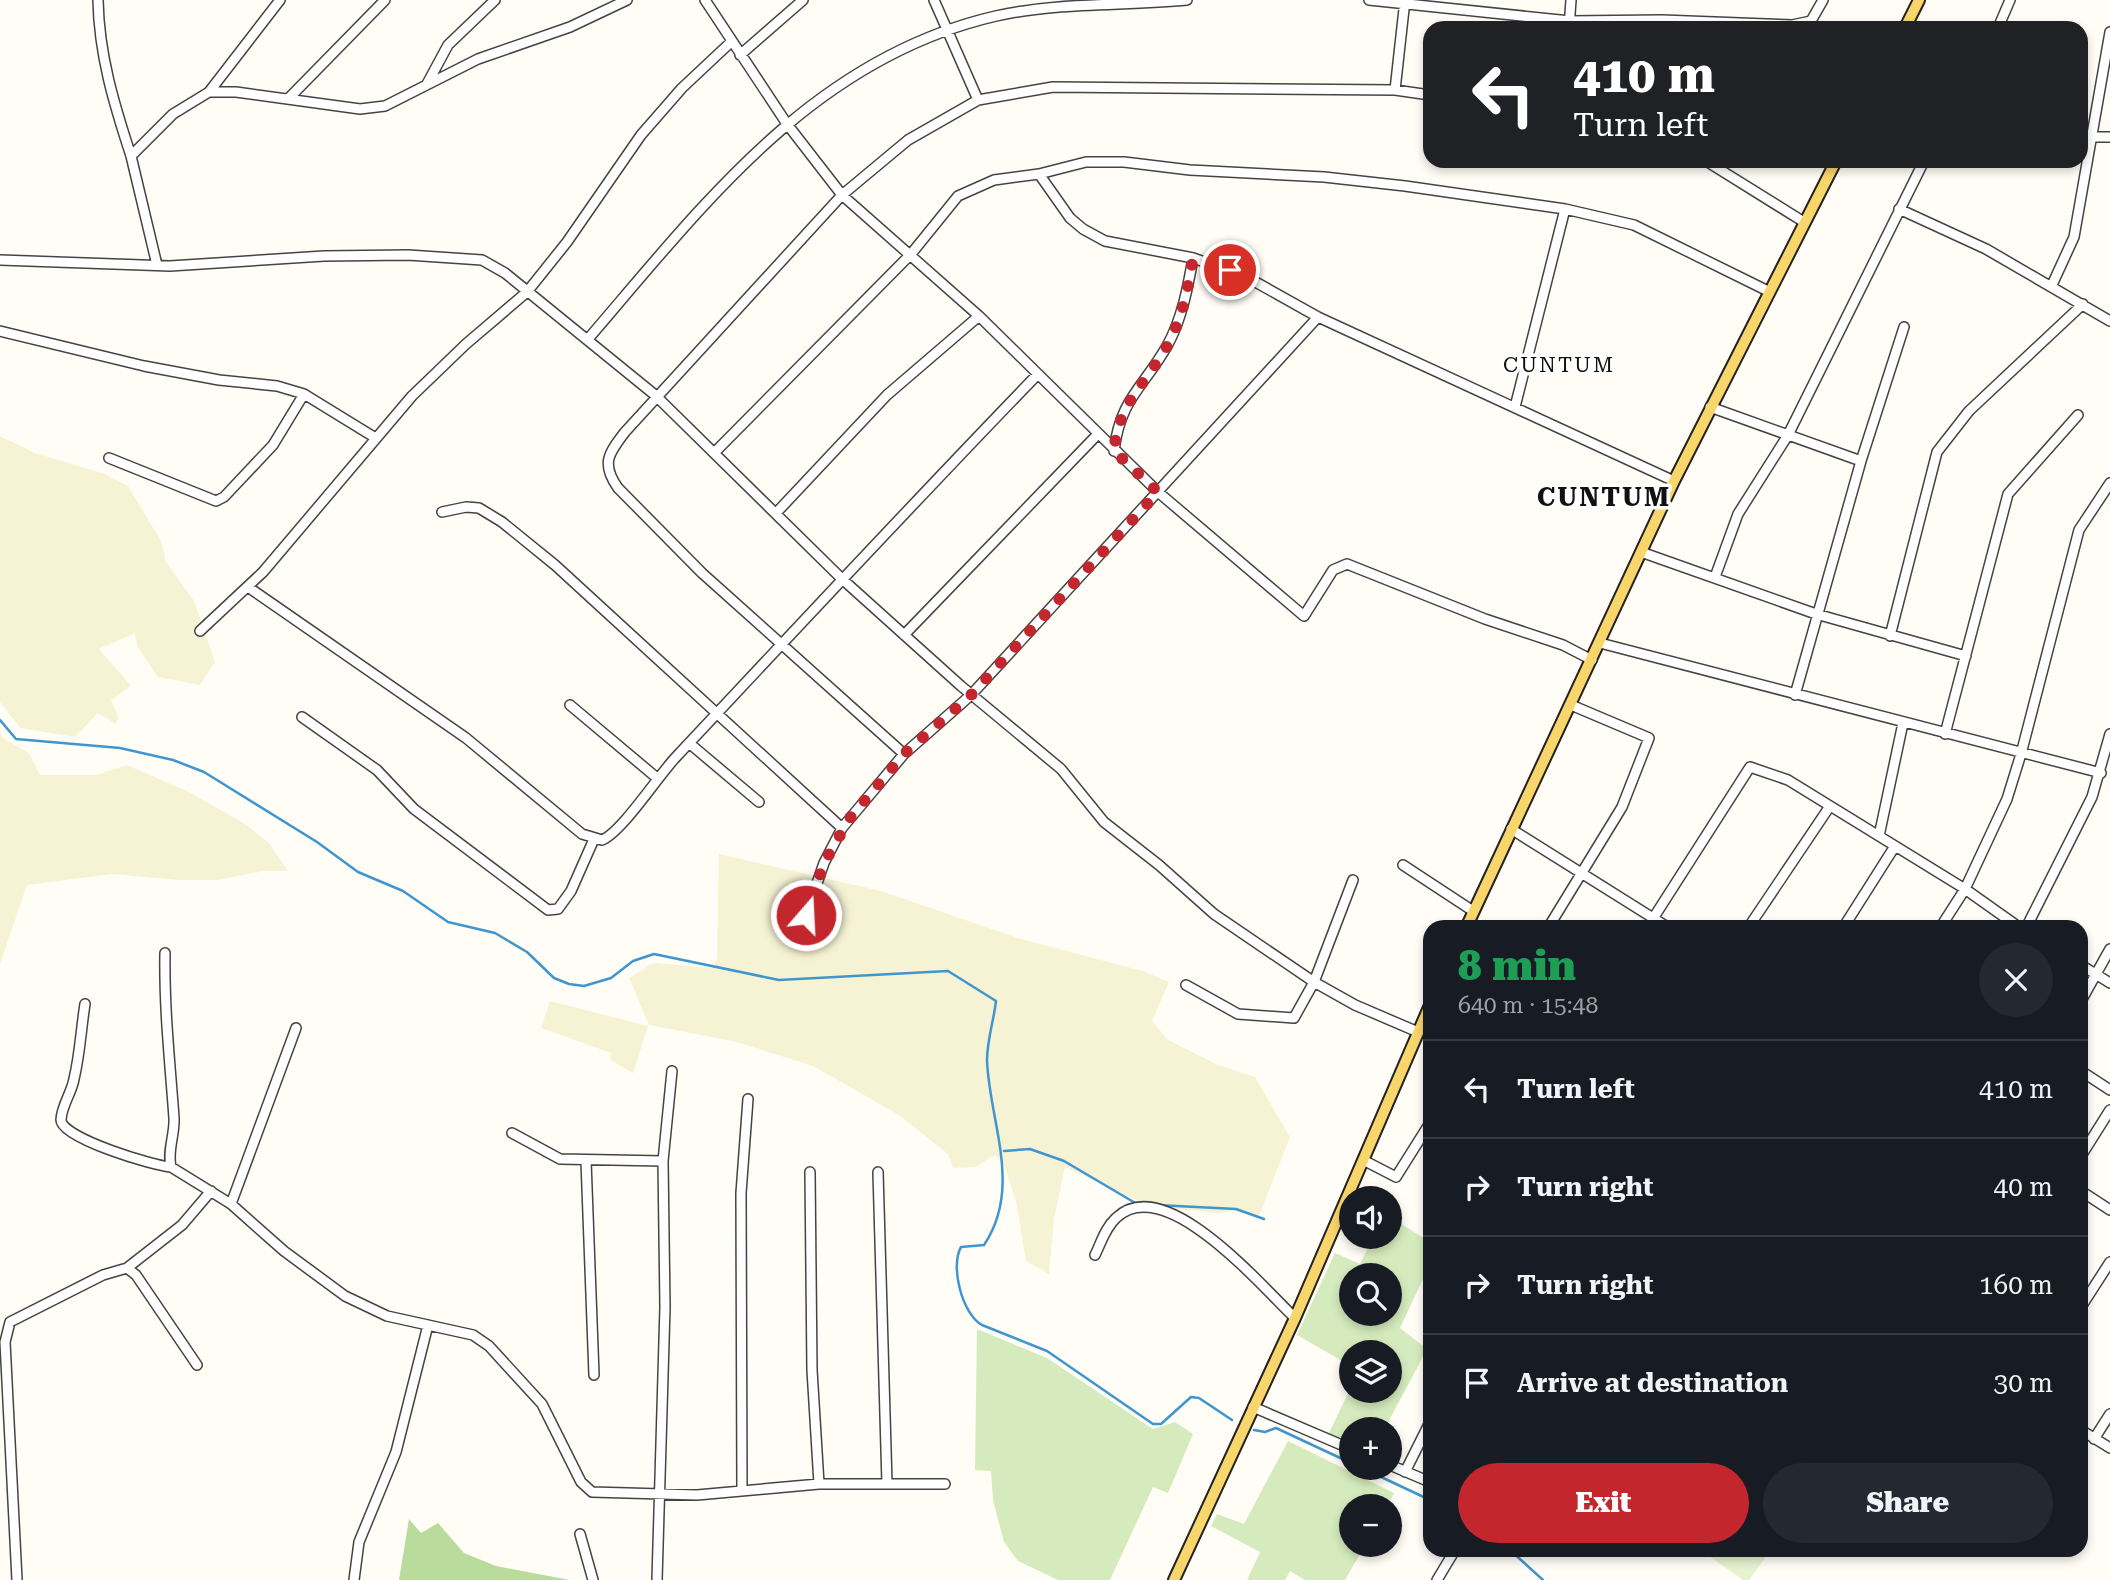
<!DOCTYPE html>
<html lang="en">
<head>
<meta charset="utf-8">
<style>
	:root { --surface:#171b24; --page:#242831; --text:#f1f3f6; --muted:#9ea1a6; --line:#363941; --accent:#c4262e }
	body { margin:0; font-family:"Roboto Serif",serif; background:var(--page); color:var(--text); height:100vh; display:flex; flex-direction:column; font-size:26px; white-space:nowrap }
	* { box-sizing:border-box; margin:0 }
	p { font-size:23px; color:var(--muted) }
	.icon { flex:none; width:38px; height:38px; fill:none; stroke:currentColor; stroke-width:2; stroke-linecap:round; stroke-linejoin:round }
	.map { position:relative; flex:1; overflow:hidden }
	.details { position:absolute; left:1423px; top:920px; width:665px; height:637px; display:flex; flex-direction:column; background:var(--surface); border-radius:21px; box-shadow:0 4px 10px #0003 }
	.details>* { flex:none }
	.top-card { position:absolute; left:1423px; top:21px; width:665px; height:147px; border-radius:21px; box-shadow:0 4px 10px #0003; background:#202124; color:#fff; overflow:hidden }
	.tools { position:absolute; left:1339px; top:1186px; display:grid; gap:14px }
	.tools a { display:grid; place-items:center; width:63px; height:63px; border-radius:50%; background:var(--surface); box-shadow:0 4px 10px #0003; font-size:35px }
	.pin { position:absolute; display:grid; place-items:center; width:60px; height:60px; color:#fff; margin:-30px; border:4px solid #fff; border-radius:50%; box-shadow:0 2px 7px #0007 }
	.me { position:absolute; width:77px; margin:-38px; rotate:19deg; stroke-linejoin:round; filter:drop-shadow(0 0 5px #0008) }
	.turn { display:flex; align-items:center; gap:24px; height:147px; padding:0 35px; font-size:32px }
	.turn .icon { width:91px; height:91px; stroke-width:2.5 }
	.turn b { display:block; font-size:49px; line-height:60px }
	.round { display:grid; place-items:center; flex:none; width:74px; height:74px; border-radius:37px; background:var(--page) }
	.head { display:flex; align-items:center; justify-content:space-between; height:119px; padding:0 35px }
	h1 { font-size:42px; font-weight:800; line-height:52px; color:#1e9e55 }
	.button { display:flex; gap:14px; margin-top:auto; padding:14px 35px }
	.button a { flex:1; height:80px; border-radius:42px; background:var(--accent); color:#fff; font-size:28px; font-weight:800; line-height:80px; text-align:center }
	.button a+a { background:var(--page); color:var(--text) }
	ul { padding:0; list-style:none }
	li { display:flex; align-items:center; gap:21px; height:98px; padding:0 35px; border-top:2px solid var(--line) }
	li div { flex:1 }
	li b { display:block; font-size:26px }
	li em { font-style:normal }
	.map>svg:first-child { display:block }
	.farmland { fill:#f6f3d4 }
	.green { fill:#d5ebbd; fill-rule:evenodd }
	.forest { fill:#b9dc9c }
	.pitch { fill:#e6f2cf }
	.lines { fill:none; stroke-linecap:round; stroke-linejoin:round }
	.stream { stroke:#3f96cf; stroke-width:2.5 }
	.minor-casing { stroke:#444; stroke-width:12 }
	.major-casing { stroke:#222; stroke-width:14 }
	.minor { stroke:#fff; stroke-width:9 }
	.major { stroke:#f9d66b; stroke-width:10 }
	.route { stroke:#c4262e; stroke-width:12; stroke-dasharray:0 21.6 }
	.labels { text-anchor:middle; stroke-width:7; stroke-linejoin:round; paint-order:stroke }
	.neighbourhood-label { font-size:21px; letter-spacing:2px; fill:#111; stroke:#fff }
	.district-label { font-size:26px; font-weight:bold; letter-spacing:2px; fill:#111; stroke:#fff }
</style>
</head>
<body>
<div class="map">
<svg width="2110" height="1580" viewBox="0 0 2110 1580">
	<rect width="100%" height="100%" fill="#fffdf5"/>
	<path class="farmland" d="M0,436L35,453L105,474L128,486L161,541L166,562L194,601L215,662L200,685L158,677L137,646L135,633L99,649L131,686L111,700L119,718L115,724L98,713L75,737L20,728L0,702Z
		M0,733L4,739L29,753L40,775H96L127,765L187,791L245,824L268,842L288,871H264L217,880H179L112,874L27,885L0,964Z
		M719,854L881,891L1021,939L1143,971L1169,982L1152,1021L1168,1040L1216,1064L1255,1077L1290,1137L1259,1216L1242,1210L1218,1213L1149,1206L1065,1167L1054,1219L1049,1274L1026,1261L1016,1201L1004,1165L995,1155L975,1167L953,1168L948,1154L899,1115L813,1066L737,1042L649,1025L629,978L653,963L713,968L717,959Z
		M550,1001L648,1026L633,1073L610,1060L611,1053L541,1028Z"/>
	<path class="green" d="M1390,1217L1430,1242V1264L1400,1328L1427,1349L1384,1430H1351V1448L1327,1437L1351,1387V1391H1390V1353H1351V1366L1297,1335L1335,1253L1360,1264L1372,1240L1369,1237H1390ZM1351,1276H1390V1314H1351Z
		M977,1329L1047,1358L1153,1429L1175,1422L1193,1434L1168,1493L1153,1487L1110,1580H1058L1018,1561L1004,1542L993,1500L991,1471L975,1470Z
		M1288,1441L1394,1493L1387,1507H1351V1545H1365L1345,1580H1305L1290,1571L1285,1580H1247L1260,1552L1211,1526L1217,1514L1244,1524Z"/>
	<path class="forest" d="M409,1519L421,1533L438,1523L464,1553L496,1566L570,1580H399Z"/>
	<path class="pitch" d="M1702,1551L1770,1550V1551L1749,1580H1743Z"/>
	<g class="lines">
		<path class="stream" d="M0,720L16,739L120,748L173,760L204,772L317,842L358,872L403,891L448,922L495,933L527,952L554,978L569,984L584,986L611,978L633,961L654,954L779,980L948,971L996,1001C994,1019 987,1041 987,1060C989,1121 1023,1187 984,1245L961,1247C950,1266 962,1314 982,1325L1047,1351L1153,1424H1161L1191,1397L1199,1398L1232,1420
			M1004,1151L1030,1149L1064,1161L1137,1204L1236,1209L1264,1219
			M1254,1430L1265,1432L1276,1428L1351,1463
			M1362,1468L1430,1500
			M1510,1550L1543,1580"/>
		<g class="minor-casing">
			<path id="minor" d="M98,0C99,55 114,104 131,156
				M705,0L787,124L842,195L979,316L1158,492L1304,616L1333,570L1347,564L1485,619L1563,645L1592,660
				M934,0L978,100
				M1369,0L1570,21L1662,20L1792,25L1811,21L1823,0
				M1569,28L1571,0
				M1998,28L2010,0
				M740,55L803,0
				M427,84L448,45L495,0
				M1395,90L1405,0
				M209,92H236L360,109L385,106L478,59L570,27L627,0
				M288,99L385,0
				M2081,137H2110
				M1706,161L1804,222
				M1039,174L1086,162H1124L1190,170L1324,177L1405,186L1565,209L1515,407
				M1565,209L1634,225L1768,291
				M1899,209L1986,249L2110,321
				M0,260L170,266L324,256L408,255L482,260L505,273L655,395L841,578L961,686L1061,769L1104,822L1159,865L1214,914L1314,982L1355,1005L1418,1032
				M157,265L131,156L173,114L209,92L280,0
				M2052,285L2074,237L2110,32
				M0,331L144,366L219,380L277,386L304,394L374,437
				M588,339C704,204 813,58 996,16C1057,2 1124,6 1187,0
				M1710,407L1861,461
				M1114,451C1120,399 1143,388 1167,346C1182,319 1188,287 1193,258
				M715,452L911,254L958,196L994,180L1039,174L1070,218L1083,229L1105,241L1193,258L1243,275L1318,317L1674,481
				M109,458L216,501L224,497L273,445L304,394
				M442,512L466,507L479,508L502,522L555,565L842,828
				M777,512L887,395L979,316
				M1641,552L1816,614L1966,656
				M1715,577L1738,514L1788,435L1924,161
				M248,587L466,738L582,834L602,840C622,832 658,776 676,757C796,629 915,501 1037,375
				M200,631L263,572L412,396L466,344L527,292L567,242L641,135L682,88L731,42
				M904,635L1097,435
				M1890,636L1937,452L1969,411L2083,304
				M1600,643L2101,773
				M1795,695L1861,461L1904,327
				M570,705L657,778
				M302,717L377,770L414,809L548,910L558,909L571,891L594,839
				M1945,734L2008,494L2078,415
				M689,743L759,802
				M904,754L702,573L618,488C601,464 608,454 625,432L842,195L908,140L978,100L1053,87L1395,90L1430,95
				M1511,829L1669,928
				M1879,836L1903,723
				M1403,865L1473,911
				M806,915L824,863L842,828L904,754L971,695L1318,317
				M1548,928L1622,807L1649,738L1571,705
				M1647,928L1750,767L1788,780L1965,889L2020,928
				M1748,928L1830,806
				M1843,928L1895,846
				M1940,928L1965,889L2007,799L2021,754L2079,530L2110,483
				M2026,928L2092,797L2110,734
				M165,953C164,1009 170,1062 174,1118C175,1134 167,1151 171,1167L231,1204L284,1251L345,1296L387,1316L473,1335L489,1346L542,1404L581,1482L592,1492L697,1495L819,1484H945
				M2081,965L2110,983
				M1186,985L1238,1014L1294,1018L1314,982L1353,880
				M2081,1001L2110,949
				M85,1004C81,1029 80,1054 74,1079C72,1092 61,1107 61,1120C61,1138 154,1166 171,1167
				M2081,1071L2110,1090
				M512,1133L560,1159L663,1161
				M2081,1156L2110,1110
				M586,1161L594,1375
				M1365,1161L1396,1177L1430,1123
				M810,1172L812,1370L819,1484
				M878,1172L887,1484
				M2081,1191L2110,1210
				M231,1204L296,1028
				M1095,1255C1101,1243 1105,1228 1116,1218C1165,1171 1262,1287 1295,1318
				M127,1268L182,1225L211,1191
				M2081,1307L2110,1262
				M1253,1407L1351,1449
				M2081,1430L2110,1448
				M2094,1439L2110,1414
				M1390,1465L1430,1482
				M1405,1472L1430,1422
				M742,1491L741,1193L748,1099
				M580,1534L593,1580
				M17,1580L5,1342L10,1322L103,1275L127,1268L136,1275L197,1365
				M354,1580L359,1542L396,1452L428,1325
				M657,1580L665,1307L663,1161L672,1071
				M1437,1580L1455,1550"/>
		</g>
		<g class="major-casing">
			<path id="major" d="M1905,28L1919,0
				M1466,928L1674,481L1836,161
				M1174,1580L1295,1318L1430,1005"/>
		</g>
		<use href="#minor" class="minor"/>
		<use href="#major" class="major"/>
	</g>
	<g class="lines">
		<path class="route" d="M806,915L824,863L850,818L904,754L971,695L1158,492L1114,451C1119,401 1144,387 1167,346C1182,319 1188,288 1193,258L1230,270"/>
	</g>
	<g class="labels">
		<g class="neighbourhood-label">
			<text x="1559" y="372">CUNTUM</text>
		</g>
		<g class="district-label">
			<text x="1604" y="506">CUNTUM</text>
		</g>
	</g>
</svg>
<div class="tools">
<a><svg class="icon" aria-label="sound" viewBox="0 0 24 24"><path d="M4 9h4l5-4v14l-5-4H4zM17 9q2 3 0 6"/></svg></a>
<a><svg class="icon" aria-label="search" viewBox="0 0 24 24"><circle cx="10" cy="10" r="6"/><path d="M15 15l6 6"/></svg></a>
<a><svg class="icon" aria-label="layers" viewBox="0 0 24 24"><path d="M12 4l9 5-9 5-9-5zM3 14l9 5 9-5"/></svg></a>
<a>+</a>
<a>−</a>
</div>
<div class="pin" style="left:1230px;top:270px;background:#d93025"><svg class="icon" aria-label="arrive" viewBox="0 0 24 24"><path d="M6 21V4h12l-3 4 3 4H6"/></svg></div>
<svg class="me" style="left:806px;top:915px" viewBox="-20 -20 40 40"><circle r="17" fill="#c4262e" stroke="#fff" stroke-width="3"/><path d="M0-11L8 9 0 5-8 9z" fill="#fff"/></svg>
<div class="top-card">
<div class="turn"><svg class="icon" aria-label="left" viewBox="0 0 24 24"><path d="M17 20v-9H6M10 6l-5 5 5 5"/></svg><div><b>410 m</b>Turn left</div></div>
</div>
<section class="details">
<div class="head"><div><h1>8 min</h1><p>640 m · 15:48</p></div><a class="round"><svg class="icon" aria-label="close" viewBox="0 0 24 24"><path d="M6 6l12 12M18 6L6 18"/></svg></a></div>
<ul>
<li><svg class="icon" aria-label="left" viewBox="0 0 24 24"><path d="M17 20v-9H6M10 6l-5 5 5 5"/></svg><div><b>Turn left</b></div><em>410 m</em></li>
<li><svg class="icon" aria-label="right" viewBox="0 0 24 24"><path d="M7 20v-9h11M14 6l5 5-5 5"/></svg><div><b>Turn right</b></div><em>40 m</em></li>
<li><svg class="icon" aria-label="right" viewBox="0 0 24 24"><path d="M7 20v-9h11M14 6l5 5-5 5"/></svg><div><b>Turn right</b></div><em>160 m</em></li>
<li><svg class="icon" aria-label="arrive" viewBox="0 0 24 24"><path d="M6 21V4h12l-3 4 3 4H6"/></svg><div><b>Arrive at destination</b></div><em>30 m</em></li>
</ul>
<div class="button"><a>Exit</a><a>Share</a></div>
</section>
</div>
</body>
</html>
